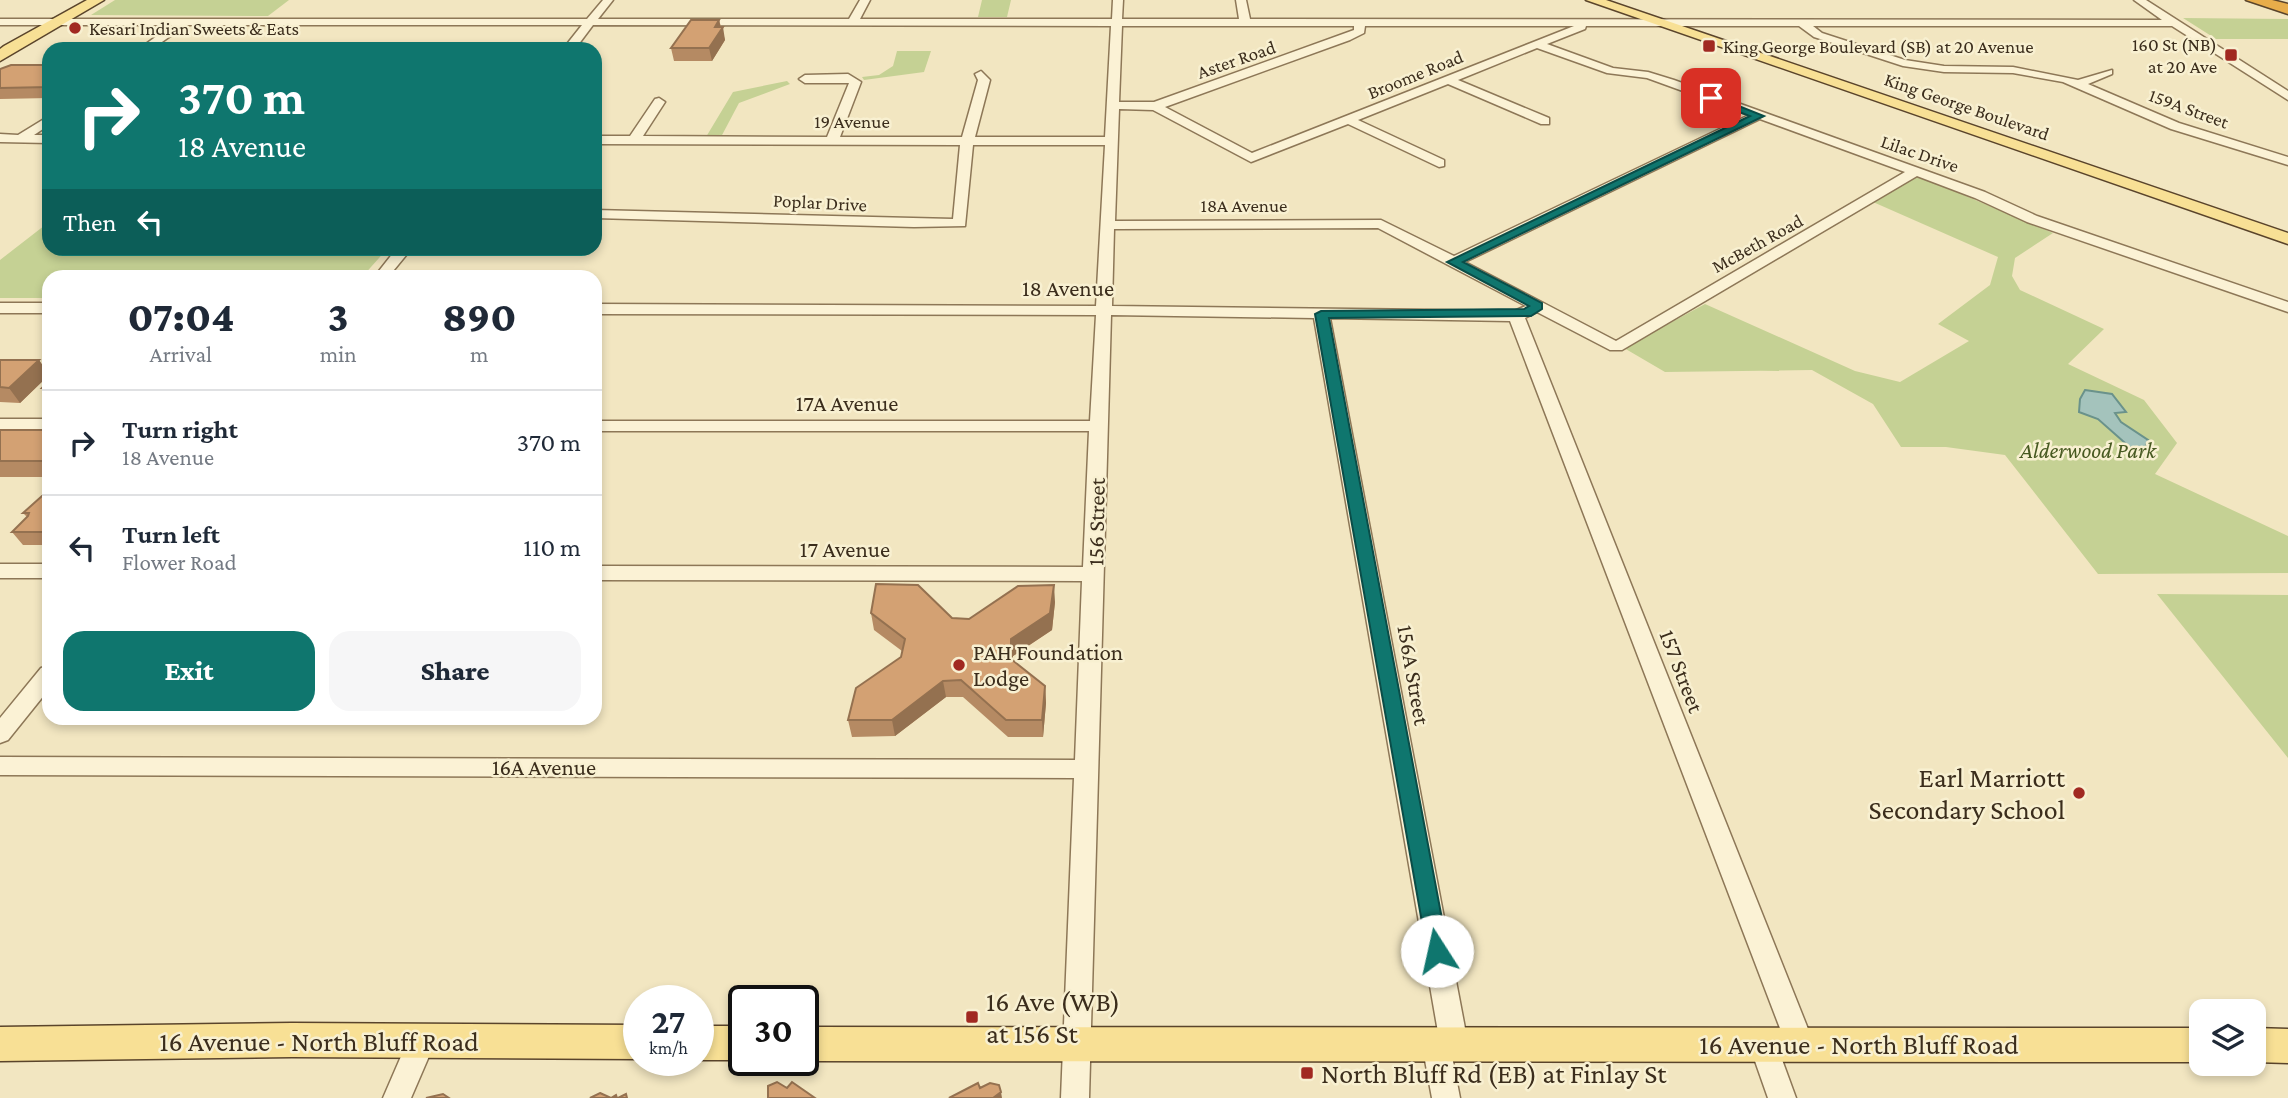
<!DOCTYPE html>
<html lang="en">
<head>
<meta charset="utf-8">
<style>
	:root { --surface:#fff; --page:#f6f6f7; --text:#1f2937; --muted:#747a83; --line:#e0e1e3; --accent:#0f766e }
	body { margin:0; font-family:"Crimson Pro",serif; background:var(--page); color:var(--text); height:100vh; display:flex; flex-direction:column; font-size:26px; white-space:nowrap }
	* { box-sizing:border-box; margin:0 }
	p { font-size:23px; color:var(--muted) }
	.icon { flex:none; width:38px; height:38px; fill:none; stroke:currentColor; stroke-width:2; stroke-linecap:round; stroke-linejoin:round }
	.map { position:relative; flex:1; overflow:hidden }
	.panel { position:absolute; left:42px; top:270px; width:560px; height:455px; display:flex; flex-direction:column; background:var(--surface); border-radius:21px; box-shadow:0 4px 10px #0003 }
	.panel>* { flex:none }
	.top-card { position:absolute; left:42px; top:42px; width:560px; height:214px; border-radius:21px; box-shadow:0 4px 10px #0003; background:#0f766e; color:#fff; overflow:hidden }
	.buttons { position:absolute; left:2189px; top:999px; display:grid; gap:14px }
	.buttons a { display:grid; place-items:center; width:77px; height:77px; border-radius:14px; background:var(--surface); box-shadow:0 4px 10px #0003; font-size:35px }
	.speed { position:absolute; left:623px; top:985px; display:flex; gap:14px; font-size:35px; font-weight:700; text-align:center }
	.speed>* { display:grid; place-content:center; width:91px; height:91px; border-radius:50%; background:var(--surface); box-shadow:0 4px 10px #0003; line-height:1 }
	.speed small { font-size:18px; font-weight:400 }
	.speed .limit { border:4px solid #111; border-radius:10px; background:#fff; color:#111 }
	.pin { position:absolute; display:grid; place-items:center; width:60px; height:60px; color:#fff; margin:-30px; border-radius:14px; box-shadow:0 4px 10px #0006 }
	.me { position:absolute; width:77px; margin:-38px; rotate:350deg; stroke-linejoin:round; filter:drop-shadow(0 0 5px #0008) }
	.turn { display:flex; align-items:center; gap:24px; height:147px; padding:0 21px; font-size:32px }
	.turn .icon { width:91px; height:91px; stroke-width:2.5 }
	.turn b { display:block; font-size:49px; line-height:60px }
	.then { display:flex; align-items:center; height:66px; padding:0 21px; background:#0003; gap:14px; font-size:26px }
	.eta { display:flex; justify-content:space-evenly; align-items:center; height:119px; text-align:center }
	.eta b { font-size:42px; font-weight:800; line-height:49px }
	.primary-button { display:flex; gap:14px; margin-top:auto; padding:14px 21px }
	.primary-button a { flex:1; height:80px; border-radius:21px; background:var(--accent); color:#fff; font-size:28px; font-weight:800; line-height:80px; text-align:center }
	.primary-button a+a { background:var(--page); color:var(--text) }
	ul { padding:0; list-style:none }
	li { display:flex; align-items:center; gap:21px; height:105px; padding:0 21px; border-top:2px solid var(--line) }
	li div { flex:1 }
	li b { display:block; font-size:26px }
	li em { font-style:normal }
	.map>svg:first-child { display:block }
	.green { fill:#c5d194 }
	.water { fill:#a4c3bc; stroke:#6a928b; stroke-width:2 }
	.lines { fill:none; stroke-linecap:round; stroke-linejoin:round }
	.minor-casing { stroke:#8d7757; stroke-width:3 }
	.major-casing { stroke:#5a442b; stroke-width:3 }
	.highway-casing { stroke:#5a442b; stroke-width:3 }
	.minor { fill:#fbf2d5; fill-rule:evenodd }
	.major { fill:#f8e095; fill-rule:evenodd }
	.highway { fill:#e8ad4a; fill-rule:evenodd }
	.wall { fill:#b58a63 }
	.shaded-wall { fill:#947150 }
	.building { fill:#d3a173; stroke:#947150; stroke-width:2 }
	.route { fill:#0f766e; stroke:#0a4d48; stroke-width:2 }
	.poi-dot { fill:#a12921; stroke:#f8f0d1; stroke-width:2.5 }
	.labels { text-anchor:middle; stroke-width:5; stroke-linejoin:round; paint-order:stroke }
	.far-poi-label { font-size:19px; fill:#3b2d1c; stroke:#f8f0d1; text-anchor:start }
	.far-street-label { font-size:19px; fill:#3b2d1c; stroke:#f8f0d1 }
	.street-label { font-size:23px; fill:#3b2d1c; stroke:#f8f0d1 }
	.park-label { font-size:23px; font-style:italic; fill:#475921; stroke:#f8f0d1 }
	.poi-label { font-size:23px; fill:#3b2d1c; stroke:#f8f0d1; text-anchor:start }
	.near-poi-label { font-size:28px; fill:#3b2d1c; stroke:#f8f0d1; text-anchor:start }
	.near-street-label { font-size:28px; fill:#3b2d1c; stroke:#f8f0d1 }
</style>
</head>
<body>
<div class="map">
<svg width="2288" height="1098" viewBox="0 0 2288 1098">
	<rect width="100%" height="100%" fill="#f2e6c1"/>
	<path class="green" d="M115,0H289L268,16L91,15Z
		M982,0H1011L1007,17H978Z
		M2183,18L2288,19V39H2216Z
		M897,51H931L924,72L864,80L862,77L879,75L893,66Z
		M787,81L790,84L739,103L721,137H706L733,92Z
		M1919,176L2053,233L2015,258L2012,276L2020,290L2104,329L2068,364L2144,400L2177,443L2155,474L2288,536V573L2098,574L2005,455L1946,447H1901L1873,404L1812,370L1665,372L1624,348L1705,304L1855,371L1900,382L1969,341L1938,324L1990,285L1998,257L1873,202Z
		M49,222V248L387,249L363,276H49V298H0V260Z
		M2157,594L2288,595V758Z"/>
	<path class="water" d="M2085,390L2112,394L2126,412L2115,413L2121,422L2148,440L2141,457L2098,419L2079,412L2080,399Z"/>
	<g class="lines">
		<g class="minor-casing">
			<path id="minor" d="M603,0H613L598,19H849L860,0H870L860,19H1112L1113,0H1123L1122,19H1239L1236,0H1246L1250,19L2162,20L2134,0H2146L2288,91V100L2172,26H1813L1822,33L1905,60L1944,66L2013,67L2078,80L2112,70V74L2088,84L2179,123L2288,157V165L2171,129L2063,82L2013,73L1944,72L1903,66L1814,37L1799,26H1586L1585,29L1547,44L1613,68L1648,72L1674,80L1985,192L2037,216L2288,302V312L2027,222L1975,198L1917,176L1622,350H1610L1537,312L1525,318L1814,1044L1810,1053L1800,1057L1790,1053L1786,1044L1510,321L1330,318L1468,1044L1464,1053L1452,1056L1460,1098H1432L1422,1044L1426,1035L1438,1032L1314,318L1111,315L1089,1098H1061L1074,778L0,775V757L1075,760L1082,581L595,580V566L1083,567L1089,431H595V421H1090L1096,315L595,314V304L1096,306L1105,145H973L965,226L914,227L595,218V210L953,219L960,145L595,144V136H630L655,99L659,98L665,102L643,136L827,137L849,83H805L799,79L805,75L848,74L861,82L840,137H962L978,80L975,74L981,71L990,80L975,137H1105L1111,26L593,25L575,49H563L582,25H186L152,49H139L172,25H0V19H587ZM1122,26H1354V30L1154,102H1119ZM1365,26H1574L1252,153L1165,107L1350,40L1364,33ZM1537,48L1607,73L1647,78L1749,115L1454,256L1381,220L1115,221L1119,109L1153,110L1251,162L1348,124L1439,167L1444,166V160L1358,120L1448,84L1541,124H1549V118L1458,80ZM1760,119L1905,172L1616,341L1465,262ZM1378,228L1526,306L1514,311L1112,306L1114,229Z
				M49,116V125L34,135H49V143L0,142V134L18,135Z
				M397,248H412L389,276H375Z
				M0,303H49V313H0Z
				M0,419H49V429H0Z
				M0,564H49V578H0Z
				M49,666V689L8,740L0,743V718L41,668Z
				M422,1027L432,1031L436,1040L411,1098H383L412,1031Z
				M1763,1031L1773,1035L1796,1098H1768L1749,1044L1753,1035Z"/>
		</g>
		<g class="major-casing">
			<path id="major" d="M87,0H104L0,61V49L4,46Z
				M1586,0H1606L2288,233V244Z
				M292,1023L639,1025V1059L292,1057L0,1061V1027Z
				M698,1026H744V1060H698Z
				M803,1027L2202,1028V1062L803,1061Z
				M2254,1028L2288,1029V1063L2254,1062Z"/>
		</g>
		<g class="highway-casing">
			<path id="highway" d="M2246,0H2272L2288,4V14Z"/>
		</g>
		<use href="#minor" class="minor"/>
		<use href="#major" class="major"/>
		<use href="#highway" class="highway"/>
	</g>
	<path class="wall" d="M719,20L725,40L712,61H674L671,48Z
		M49,65V98L0,99V69Z
		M230,248H267L265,250L231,251Z
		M0,360H39L49,375L20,403L0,402Z
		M49,381V398L42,388Z
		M0,430H49V477H0Z
		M49,496V545H23L12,532L27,517L23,513Z
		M1055,602L1052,630L1013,656V660L1045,686L1046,703L1043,737H1008L963,697H946L895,736L852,737L848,720L901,657L902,651L874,630L871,613L969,619Z"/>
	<path class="shaded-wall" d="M719,20L721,29L723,27L725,40L712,61L709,48L715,27Z
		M39,360L49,375L20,403L9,388Z
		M1054,585L1055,602L1052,630L1013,656L1012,675L1011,659V639Z
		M943,681L946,697L895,736L892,720Z
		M1045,686L1046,703L1043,737L1042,720Z
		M1001,1092L1002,1098H993Z"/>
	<path class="building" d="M691,20H719L715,27H723L709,48H671Z
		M11,65H49V87L0,88V69Z
		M0,360H39L9,388L0,387Z
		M49,381V388H42Z
		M0,430H49V461H0Z
		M42,496H49V532H12L28,516L29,513H23Z
		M876,584L918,585L952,618L969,619L1018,586L1054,585L1050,613L1011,639V659L1045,686L1042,720H1006L961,680L943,681L892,720H848L856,688L901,657L905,639L871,613Z
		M777,1082L787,1088L792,1082L815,1098H768V1086Z
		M978,1083L980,1088L990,1083L999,1085L1001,1092L993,1098H949Z
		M600,1093L611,1098L616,1095L617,1098H590Z
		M443,1094L449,1098H426Z
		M626,1094L627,1098H618Z"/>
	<path class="route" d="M1711,95L1764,116L1463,262L1542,303V309L1531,316L1329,318L1448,951L1445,958L1437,961L1430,958L1427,951L1315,314L1321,311L1524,309L1529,306L1447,262L1750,116L1707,100Z"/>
	<g class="poi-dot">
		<circle cx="75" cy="28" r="7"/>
		<rect x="1702" y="39" width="14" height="14" rx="3.5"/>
		<rect x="2224" y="48" width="14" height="14" rx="3.5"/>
		<circle cx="959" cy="665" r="7"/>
		<circle cx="2079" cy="793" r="7"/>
		<rect x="965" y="1010" width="14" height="14" rx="3.5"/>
		<rect x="1300" y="1066" width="14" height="14" rx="3.5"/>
	</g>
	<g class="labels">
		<g class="far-poi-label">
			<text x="89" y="35">Kesari Indian Sweets &amp; Eats</text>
			<text x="2217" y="51" text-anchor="end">160 St (NB)<tspan x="2217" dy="22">at 20 Ave</tspan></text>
			<text x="1723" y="53">King George Boulevard (SB) at 20 Avenue</text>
		</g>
		<g class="far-street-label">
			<text transform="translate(1236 59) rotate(-19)" y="7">Aster Road</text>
			<text transform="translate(1415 74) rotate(-22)" y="7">Broome Road</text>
			<text transform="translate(1967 106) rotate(19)" y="7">King George Boulevard</text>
			<text transform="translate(2189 108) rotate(20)" y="7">159A Street</text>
			<text x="852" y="128">19 Avenue</text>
			<text transform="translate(1920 153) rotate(19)" y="7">Lilac Drive</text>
			<text transform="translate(820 202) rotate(3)" y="7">Poplar Drive</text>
			<text x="1244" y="212">18A Avenue</text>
			<text transform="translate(1757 243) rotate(-29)" y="7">McBeth Road</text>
		</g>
		<g class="street-label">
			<text x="1068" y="296">18 Avenue</text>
			<text x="847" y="411">17A Avenue</text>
			<text transform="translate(1096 522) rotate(-89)" y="8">156 Street</text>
			<text x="845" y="557">17 Avenue</text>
			<text transform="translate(1682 671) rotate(69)" y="8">157 Street</text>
			<text transform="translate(1414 675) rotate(80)" y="8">156A Street</text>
			<text x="544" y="775">16A Avenue</text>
		</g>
		<g class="park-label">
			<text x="2088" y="458">Alderwood Park</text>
		</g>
		<g class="poi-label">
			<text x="973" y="660">PAH Foundation<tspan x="973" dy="26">Lodge</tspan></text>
		</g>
		<g class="near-poi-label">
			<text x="2065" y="787" text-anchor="end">Earl Marriott<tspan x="2065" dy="32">Secondary School</tspan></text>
			<text x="986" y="1011">16 Ave (WB)<tspan x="986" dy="32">at 156 St</tspan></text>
			<text x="1321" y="1083">North Bluff Rd (EB) at Finlay St</text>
		</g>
		<g class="near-street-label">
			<text x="319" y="1051">16 Avenue - North Bluff Road</text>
			<text x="1859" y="1054">16 Avenue - North Bluff Road</text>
		</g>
	</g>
</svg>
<div class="buttons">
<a><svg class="icon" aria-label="layers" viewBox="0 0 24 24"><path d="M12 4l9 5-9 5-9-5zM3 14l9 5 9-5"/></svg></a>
</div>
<div class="speed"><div>27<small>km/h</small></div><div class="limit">30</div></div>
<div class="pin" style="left:1711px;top:98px;background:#d93025"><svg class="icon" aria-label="arrive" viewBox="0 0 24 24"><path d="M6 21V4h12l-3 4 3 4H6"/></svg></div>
<svg class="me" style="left:1437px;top:951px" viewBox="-20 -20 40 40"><circle r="19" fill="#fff"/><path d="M0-13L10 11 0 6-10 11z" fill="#0f766e"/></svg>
<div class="top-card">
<div class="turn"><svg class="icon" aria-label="right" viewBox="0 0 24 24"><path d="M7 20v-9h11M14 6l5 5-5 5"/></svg><div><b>370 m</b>18 Avenue</div></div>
<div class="then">Then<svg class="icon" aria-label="left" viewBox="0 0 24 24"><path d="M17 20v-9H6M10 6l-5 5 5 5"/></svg></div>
</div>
<section class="panel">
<div class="eta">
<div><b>07:04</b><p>Arrival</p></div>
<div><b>3</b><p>min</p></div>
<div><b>890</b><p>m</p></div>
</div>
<ul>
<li><svg class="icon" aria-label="right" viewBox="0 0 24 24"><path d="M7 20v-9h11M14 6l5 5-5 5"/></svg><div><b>Turn right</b><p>18 Avenue</p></div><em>370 m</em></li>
<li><svg class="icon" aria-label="left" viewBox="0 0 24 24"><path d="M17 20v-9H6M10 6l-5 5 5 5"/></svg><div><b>Turn left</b><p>Flower Road</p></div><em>110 m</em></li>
</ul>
<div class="primary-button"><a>Exit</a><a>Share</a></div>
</section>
</div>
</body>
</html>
